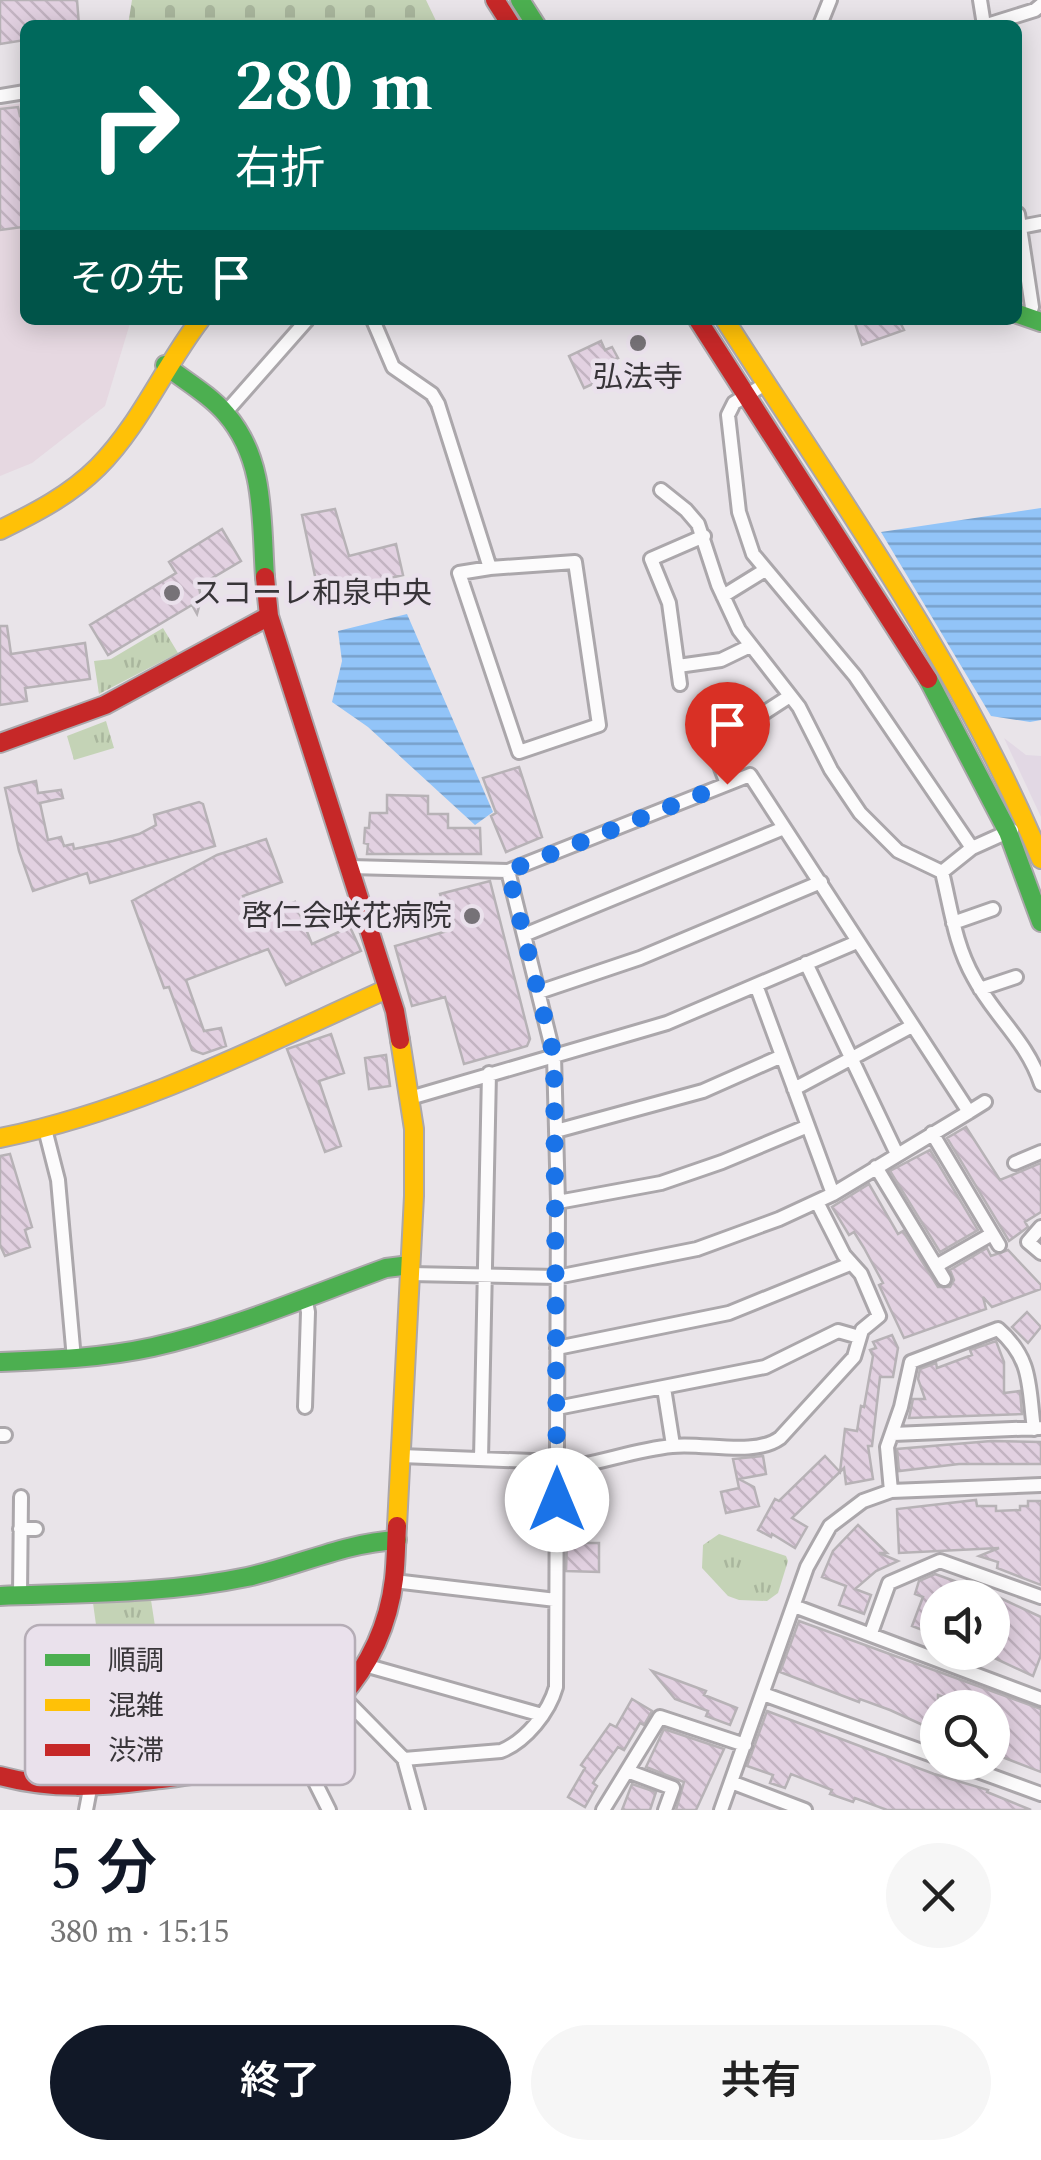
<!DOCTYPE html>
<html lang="ja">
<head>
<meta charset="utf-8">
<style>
	:root { --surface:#fff; --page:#f6f6f6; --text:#222; --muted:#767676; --accent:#111827 }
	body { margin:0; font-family:Spectral,"Noto Sans JP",serif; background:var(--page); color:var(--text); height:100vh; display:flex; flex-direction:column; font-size:38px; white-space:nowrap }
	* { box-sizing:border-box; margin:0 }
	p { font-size:32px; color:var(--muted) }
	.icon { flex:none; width:55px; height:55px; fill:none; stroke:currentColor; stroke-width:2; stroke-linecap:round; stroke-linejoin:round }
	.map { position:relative; height:1810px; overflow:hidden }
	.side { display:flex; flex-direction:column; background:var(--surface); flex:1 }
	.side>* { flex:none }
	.guide { position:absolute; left:20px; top:20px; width:1002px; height:305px; border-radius:15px; box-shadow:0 5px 25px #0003; background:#00695c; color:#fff; overflow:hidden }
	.controls { position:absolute; left:920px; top:1580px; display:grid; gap:20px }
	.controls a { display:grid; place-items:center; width:90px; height:90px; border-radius:50%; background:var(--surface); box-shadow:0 5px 25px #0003; font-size:50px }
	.pin { position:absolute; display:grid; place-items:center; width:85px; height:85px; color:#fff; margin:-102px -42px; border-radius:50% 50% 50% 0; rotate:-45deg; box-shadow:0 0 10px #0007 }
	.pin .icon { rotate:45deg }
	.me { position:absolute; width:110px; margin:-55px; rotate:0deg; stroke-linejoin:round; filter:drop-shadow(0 0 8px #0008) }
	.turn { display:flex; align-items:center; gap:35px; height:210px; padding:0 50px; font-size:45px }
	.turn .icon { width:130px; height:130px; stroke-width:2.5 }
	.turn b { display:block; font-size:70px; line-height:85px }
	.then { display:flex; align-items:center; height:95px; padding:0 50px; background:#0003; gap:20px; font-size:38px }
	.round { display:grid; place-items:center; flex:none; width:105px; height:105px; border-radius:52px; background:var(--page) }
	.summary { display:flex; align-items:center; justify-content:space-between; height:170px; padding:0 50px }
	h1 { font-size:60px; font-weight:600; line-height:75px; color:var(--accent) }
	.cta { display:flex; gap:20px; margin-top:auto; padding:20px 50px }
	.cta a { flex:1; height:115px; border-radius:60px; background:var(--accent); color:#fff; font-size:40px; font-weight:600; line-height:115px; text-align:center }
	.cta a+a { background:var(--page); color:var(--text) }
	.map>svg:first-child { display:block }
	.built { fill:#e2d8e4 }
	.education { fill:#e6d8e1 }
	.grass { fill:url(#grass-tufts) }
	.cemetery { fill:url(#cemetery-stones) }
	.water { fill:url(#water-rules) }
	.building { fill:url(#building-back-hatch); stroke:#b7b2b6; stroke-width:2.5 }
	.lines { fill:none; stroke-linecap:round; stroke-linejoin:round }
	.street-casing { stroke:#aba7ab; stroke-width:18 }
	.fast-casing { stroke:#aba7ab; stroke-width:22 }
	.slow-casing { stroke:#aba7ab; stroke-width:22 }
	.jam-casing { stroke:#aba7ab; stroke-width:22 }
	.street { stroke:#fcfbfc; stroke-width:12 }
	.fast { stroke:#4caf50; stroke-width:18 }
	.slow { stroke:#ffc107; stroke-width:18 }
	.jam { stroke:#c62828; stroke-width:18 }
	.route { stroke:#1a73e8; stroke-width:18; stroke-dasharray:0 32.4 }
	.poi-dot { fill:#767277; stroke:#eae1ec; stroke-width:4 }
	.labels { text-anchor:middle; stroke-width:9; stroke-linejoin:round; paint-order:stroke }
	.poi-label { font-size:30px; fill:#383539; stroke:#eae1ec }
	.key { fill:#eae1ec; stroke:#b5adb6; stroke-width:2.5 }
	.key-label { font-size:28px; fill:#383539 }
</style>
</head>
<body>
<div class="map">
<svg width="1041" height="1810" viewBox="0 0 1041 1810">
	<defs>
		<pattern id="grass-tufts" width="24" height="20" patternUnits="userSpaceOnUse" patternTransform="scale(2.5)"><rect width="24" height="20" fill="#c4d3b6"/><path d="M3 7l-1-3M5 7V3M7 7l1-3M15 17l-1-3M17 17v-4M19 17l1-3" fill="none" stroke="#a9b69d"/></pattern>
		<pattern id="cemetery-stones" width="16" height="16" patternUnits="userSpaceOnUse" patternTransform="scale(2.5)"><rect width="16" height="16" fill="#c4d3b6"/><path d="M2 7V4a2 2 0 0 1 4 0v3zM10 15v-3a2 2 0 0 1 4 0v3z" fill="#a9b69d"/></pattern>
		<pattern id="water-rules" width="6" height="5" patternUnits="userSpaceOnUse" patternTransform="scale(2.5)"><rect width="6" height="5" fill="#92c4f8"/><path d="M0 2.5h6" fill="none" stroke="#78a0ca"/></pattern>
		<pattern id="building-back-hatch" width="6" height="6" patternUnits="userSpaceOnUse" patternTransform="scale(2.5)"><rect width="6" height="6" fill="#e2d1e1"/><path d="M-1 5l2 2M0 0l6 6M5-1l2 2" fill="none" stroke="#c3b4c2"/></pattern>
	</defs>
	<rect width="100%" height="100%" fill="#e9e4e9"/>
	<path class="built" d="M1004,738L1026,755L1041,756V817Z"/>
	<path class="education" d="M25,103V320H131L105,406L32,463L0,476V106Z"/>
	<path class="grass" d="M163,628L178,653L99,694L94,661L111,659Z
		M106,721L114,748L74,760L67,736Z
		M719,1534L786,1556L788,1561L778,1593L767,1601L739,1600L728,1596L702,1568L703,1545Z
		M151,1600L164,1685L105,1690L93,1603Z"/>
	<path class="cemetery" d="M132,0H426L438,25H128Z"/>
	<path class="water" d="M1041,508V720L1030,722L991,716L881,532Z
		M407,614L493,812L475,825L368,727L332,702L342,661L338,631Z"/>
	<path class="building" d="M0,0H77L79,25H25V40L0,44Z
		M18,107L20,116L25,115V141L20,142L25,178V213H21L23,227L0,230V109Z
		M854,320H899L904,330L862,345Z
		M601,341L605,350L612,347L618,358L610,361L616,373L584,388L569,356Z
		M335,509L349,556L396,544L403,575L319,595L302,515Z
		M222,529L241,561L199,586L201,599L197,614L192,605L108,655L90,625L176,573L169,562Z
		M0,626H7L11,654L85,643L90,679L25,688L27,701L0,705Z
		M519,767L542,837L506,852L491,816L496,813L483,778Z
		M36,781L38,793L61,790L63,798L40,803L48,840L61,837L64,846L73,844L74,849L113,841L139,834L156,825L154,815L199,802L203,804L215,846L90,883L87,873L33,891L19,851L5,788Z
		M387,795L428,796V814H448V828H480L481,854H367L368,844L364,843L365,828H369L370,813H387Z
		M266,839L282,882L243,896L252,920L295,902L312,944L350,927L361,951L286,985L268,949L186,980L204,1031L221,1028L226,1046L203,1054L192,1050L169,987L164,988L132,901L217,855Z
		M490,881L530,1039L527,1046L464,1064L445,997L412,1006L395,946L447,931L407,908L445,913L440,894Z
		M331,1034L344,1073L319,1081L341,1146L325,1152L287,1049Z
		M386,1055L390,1086L369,1089L365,1058Z
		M966,1127L1000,1180L1041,1163V1212L1025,1222L1028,1227L1009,1241L947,1138Z
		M930,1150L978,1230L940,1252L890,1171Z
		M10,1154L32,1227L25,1230L30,1247L5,1256L0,1245V1156Z
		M869,1184L898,1234L903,1231L938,1287H950L954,1280L950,1270L987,1248L991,1256L1008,1250L1041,1285V1289L992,1307L983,1297L986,1309L904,1338L879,1285L883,1283L864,1248L854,1232L849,1235L832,1207Z
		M1027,1312L1041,1327L1028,1343L1012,1327Z
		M892,1335L898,1348L893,1377H880L872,1446H868L873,1479L846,1484L844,1468L792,1518L807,1527L795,1548L772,1534L771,1537L758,1530L775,1499L779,1501L825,1456L840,1472L845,1429L857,1431L861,1406L864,1407L873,1356L870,1350L876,1348L873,1342Z
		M996,1341L1004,1362V1393L1020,1391L1022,1414L909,1418L913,1399H925L918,1379L920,1369L936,1363L937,1368L972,1355L970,1350Z
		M991,1441L1041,1442V1464H959L899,1471L897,1449Z
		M763,1456L766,1474L739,1479L754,1487L759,1506L726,1513L721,1492L739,1488L733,1459Z
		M976,1500L977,1506H996V1511L1020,1510V1506H1028V1501H1041V1585L997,1568L998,1562L979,1556L999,1548L899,1553L897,1509Z
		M858,1525L887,1553H879L898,1561L876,1571L855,1589L871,1595L864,1614L839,1605L846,1586L822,1577L833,1551Z
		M567,1543H599V1572L566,1571Z
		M935,1574L996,1596L1041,1617V1655L1033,1676L992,1657V1598H938V1636L912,1626L923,1597L915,1594L919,1581Z
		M799,1621L1041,1709V1772L1002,1757L1004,1752L992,1748V1708H977L938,1695V1732L890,1710L860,1699L859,1702L780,1672Z
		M652,1671L706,1691L704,1695L737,1708L730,1725L706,1716L708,1711L675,1699Z
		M632,1699L652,1711L644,1725L640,1723L624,1750L618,1747L593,1783L597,1786L585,1807L568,1797L585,1768L581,1765L610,1724L616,1727Z
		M767,1711L934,1774L988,1790L987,1792L1031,1810H887L855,1798L853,1802L830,1794L832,1790L791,1774L785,1788L770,1783L773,1775L747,1766Z
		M664,1729L724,1749L696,1810H676L684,1782L646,1767Z
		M632,1784L656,1792L650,1810H622Z"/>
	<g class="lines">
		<g class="street-casing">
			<path id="street" d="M980,0L984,25
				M820,25L830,0
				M987,25L1035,10L1041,5
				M0,96L25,92
				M1018,214L1032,307L1028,318
				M1020,227L1041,223
				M373,320L393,367L432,394L438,404L490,568
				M767,383L734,403L728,415L739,512L753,554L855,676L972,848
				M225,413L307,320
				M661,490L686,510L698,524L718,585L739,630L799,707L831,770L860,813L898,851L942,872C951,909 955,945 974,978C994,1016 1027,1041 1041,1084
				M575,562L599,725L519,752L459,573L490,568Z
				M723,596L765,570
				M678,666L721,660L750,646
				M680,684L669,603L651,559L704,536
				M727,784L710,739L750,722L790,696
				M350,867L508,871L750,775L969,1112L833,1194L779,1219L697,1249L557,1277L410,1274
				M942,872L972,848L1012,830
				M953,923L993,909
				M524,935L784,828
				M806,963L897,1154
				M756,985L833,1194
				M980,989L1016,977
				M539,992L640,958L821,882
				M794,1089L912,1026
				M410,1098L667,1023L857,942
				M969,1112L985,1102
				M45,1129L58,1180L74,1359
				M556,1131L703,1091L782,1056
				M932,1133L999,1245
				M1015,1163L1041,1152
				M876,1167L944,1279
				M558,1202L661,1183L722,1162L808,1126
				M1041,1227L1028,1242L1041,1253
				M936,1266L992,1234
				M305,1297L308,1312L305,1407
				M557,1348L729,1313L850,1264
				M664,1388L673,1445
				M557,1408L765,1367L838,1331L859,1337
				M893,1434L1039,1428
				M0,1435H5
				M401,1456L557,1462
				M481,1459L489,1073
				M557,1469C596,1465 633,1450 672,1446C703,1442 754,1457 780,1438L854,1357L862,1330L879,1316L861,1274L844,1255L817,1202
				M891,1491L887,1447L901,1407L911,1362L998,1329C1033,1360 1028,1385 1034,1429
				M20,1529H36
				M394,1581L556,1600
				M20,1595L21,1497
				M794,1606L1041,1699
				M871,1633L889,1583L940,1561L1041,1597
				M368,1666L542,1715
				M763,1694L938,1757
				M344,1698L404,1759L418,1810
				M294,1740L329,1810
				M404,1759L501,1751C526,1741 549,1712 556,1687L558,1202L554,1056L508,871
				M953,1762L1041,1794
				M627,1771L673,1788L665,1810
				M731,1782L805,1810
				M86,1810L90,1789
				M603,1810L660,1717L745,1745
				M721,1810L807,1567L830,1526L863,1501L891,1491L1041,1485"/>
		</g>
		<g class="fast-casing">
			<path id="fast" d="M520,0L536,25
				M1018,314L1041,322
				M165,365C185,381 209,394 226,414C266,460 261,520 265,577
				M928,679L1008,832L1041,922
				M0,1362C51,1360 103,1358 153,1347C233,1329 309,1296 386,1268L410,1265
				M0,1596C82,1593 166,1594 247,1577C298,1566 344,1543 397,1540"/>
		</g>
		<g class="slow-casing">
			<path id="slow" d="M725,320C837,495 961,666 1041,859
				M0,530C35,513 70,495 98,467C140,425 164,367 200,320
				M0,1138C138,1110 260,1046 387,989
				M397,1526L414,1196V1129L400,1040"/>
		</g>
		<g class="jam-casing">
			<path id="jam" d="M495,0L511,25
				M698,320L928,679
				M265,577L269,616L395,1011L400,1040
				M0,743L105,705L269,616
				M0,1776C51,1790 100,1787 152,1780C177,1777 203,1775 227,1768C315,1744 383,1671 394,1579C396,1562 396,1543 397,1526"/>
		</g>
		<use href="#street" class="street"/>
		<use href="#fast" class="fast"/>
		<use href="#slow" class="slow"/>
		<use href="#jam" class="jam"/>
	</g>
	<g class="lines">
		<path class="route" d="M557,1500L554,1056L508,871L727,784"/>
	</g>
	<g class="poi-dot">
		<circle cx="638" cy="343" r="10"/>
		<circle cx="172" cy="593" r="10"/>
		<circle cx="472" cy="916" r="10"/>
	</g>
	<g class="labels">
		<g class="poi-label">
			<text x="638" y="387">弘法寺</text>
			<text x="192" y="603" text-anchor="start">スコーレ和泉中央</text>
			<text x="452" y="926" text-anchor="end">啓仁会咲花病院</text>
		</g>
	</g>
	<rect x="25" y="1625" width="330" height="160" rx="15" class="key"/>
	<rect x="45" y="1654" width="45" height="12" fill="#4caf50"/>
	<rect x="45" y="1699" width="45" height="12" fill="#ffc107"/>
	<rect x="45" y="1744" width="45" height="12" fill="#c62828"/>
	<g class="key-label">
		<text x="108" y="1670">順調</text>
		<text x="108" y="1715">混雑</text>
		<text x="108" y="1760">渋滞</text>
	</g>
</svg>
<div class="controls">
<a><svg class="icon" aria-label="sound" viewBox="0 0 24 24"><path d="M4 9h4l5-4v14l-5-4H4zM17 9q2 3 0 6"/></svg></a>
<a><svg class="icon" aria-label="search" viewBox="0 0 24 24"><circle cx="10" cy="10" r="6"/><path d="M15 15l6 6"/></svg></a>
</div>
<div class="pin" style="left:727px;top:784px;background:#d93025"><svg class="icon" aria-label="arrive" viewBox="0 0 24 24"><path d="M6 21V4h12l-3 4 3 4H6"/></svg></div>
<svg class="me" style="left:557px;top:1500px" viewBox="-20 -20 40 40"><circle r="19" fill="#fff"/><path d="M0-13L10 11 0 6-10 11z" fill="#1a73e8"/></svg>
<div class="guide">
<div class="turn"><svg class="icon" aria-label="right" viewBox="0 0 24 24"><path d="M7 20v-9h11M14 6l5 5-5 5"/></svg><div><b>280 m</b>右折</div></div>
<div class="then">その先<svg class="icon" aria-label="arrive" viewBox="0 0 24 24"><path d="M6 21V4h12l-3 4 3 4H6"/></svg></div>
</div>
</div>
<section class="side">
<div class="summary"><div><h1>5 分</h1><p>380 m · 15:15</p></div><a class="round"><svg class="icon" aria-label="close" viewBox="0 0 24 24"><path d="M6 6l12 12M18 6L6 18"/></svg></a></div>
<div class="cta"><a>終了</a><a>共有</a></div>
</section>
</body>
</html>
